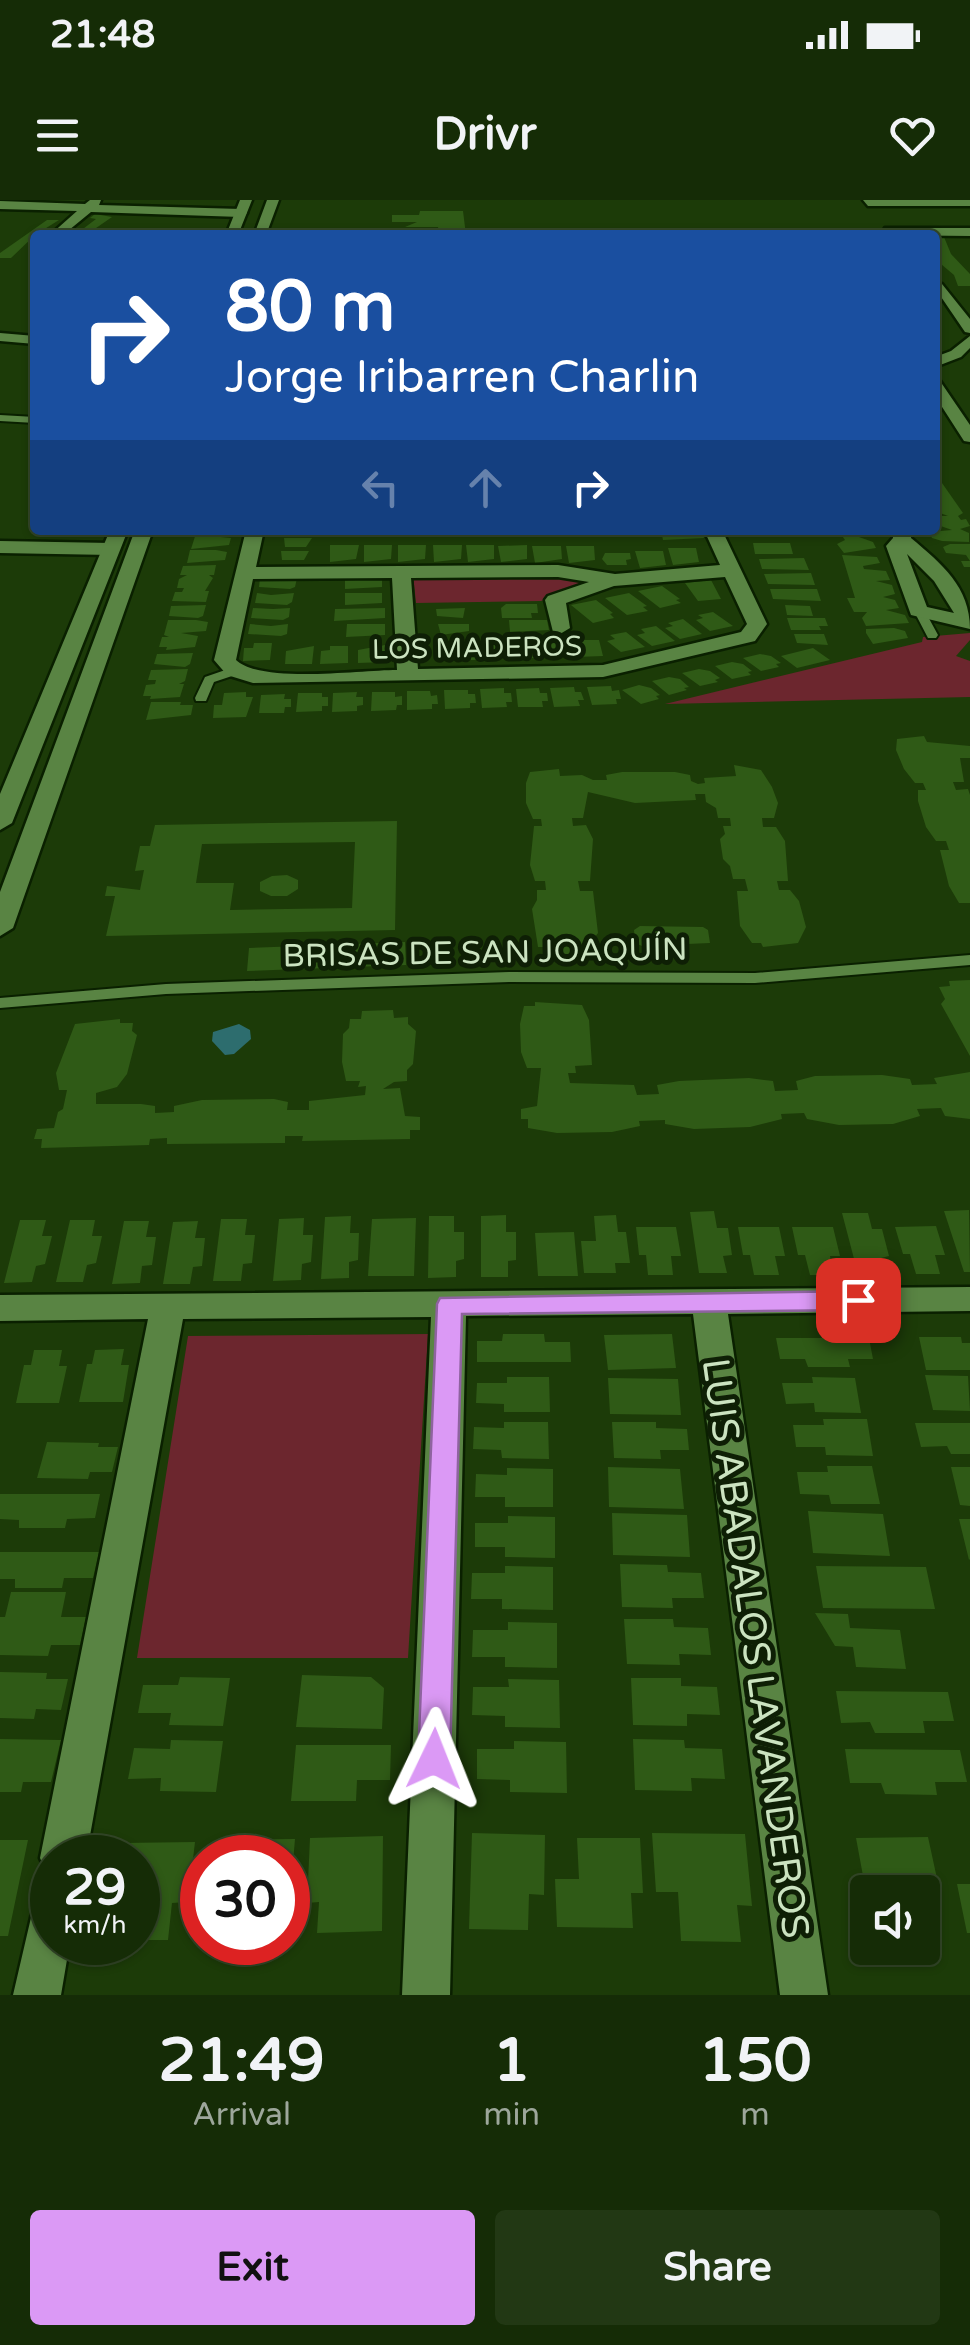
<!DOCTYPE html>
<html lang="en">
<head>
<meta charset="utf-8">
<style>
	:root { --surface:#152c06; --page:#223814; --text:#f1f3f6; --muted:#9da79b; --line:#344828; --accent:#db99f5 }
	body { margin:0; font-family:"Varela Round",sans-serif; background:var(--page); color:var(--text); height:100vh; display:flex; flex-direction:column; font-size:38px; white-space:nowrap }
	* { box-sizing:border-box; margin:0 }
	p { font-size:32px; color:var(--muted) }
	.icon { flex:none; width:55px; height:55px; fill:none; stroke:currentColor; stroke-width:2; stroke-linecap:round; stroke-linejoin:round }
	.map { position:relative; height:1795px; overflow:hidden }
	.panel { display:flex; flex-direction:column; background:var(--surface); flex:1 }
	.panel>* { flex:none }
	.hud { position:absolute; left:30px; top:30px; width:910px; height:305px; border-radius:10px; box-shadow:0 2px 8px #0004,0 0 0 2px var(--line); background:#1a4fa0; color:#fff; overflow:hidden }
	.controls { position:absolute; left:850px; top:1675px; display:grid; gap:20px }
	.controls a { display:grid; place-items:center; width:90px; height:90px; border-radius:10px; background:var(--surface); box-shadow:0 2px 8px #0004,0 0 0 2px var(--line); font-size:50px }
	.speed { position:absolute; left:30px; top:1635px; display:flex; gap:20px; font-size:50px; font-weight:700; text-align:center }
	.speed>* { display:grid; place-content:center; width:130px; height:130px; border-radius:50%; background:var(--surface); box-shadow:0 2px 8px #0004,0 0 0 2px var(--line); line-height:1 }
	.speed small { font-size:25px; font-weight:400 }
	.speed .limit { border:15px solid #d22; background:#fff; color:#111 }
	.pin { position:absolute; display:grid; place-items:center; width:85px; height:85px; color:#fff; margin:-42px; border-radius:20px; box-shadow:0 5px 15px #0006 }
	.me { position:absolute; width:110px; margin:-55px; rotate:2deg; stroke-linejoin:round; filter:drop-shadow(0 0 8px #0008) }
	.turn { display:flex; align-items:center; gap:35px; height:210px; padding:0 30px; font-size:45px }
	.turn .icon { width:130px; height:130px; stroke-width:2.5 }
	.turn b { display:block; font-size:70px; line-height:85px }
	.lanes { display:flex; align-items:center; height:95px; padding:0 30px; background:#0003; justify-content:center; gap:50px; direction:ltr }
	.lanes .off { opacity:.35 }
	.eta { display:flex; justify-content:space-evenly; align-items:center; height:170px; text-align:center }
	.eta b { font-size:60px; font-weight:700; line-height:70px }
	.action { display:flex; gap:20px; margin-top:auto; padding:20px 30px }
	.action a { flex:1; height:115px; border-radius:10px; background:var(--accent); color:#111; font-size:40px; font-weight:700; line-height:115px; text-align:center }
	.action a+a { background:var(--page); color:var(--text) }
	.status { display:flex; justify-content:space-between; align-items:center; height:70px; padding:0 50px; background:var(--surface); direction:ltr }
	.status svg { height:28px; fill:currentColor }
	header { display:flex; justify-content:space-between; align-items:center; height:130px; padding:0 30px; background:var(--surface); font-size:45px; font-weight:700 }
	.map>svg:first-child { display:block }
	.green { fill:#6c262e }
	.water { fill:#2d6d6e }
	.building { fill:#2f5a16; fill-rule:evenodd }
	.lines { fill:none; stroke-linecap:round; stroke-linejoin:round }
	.lane-casing { stroke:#0a2000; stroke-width:4 }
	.street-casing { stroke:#0a2000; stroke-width:5 }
	.secondary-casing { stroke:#0a2000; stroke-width:5 }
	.lane { fill:#598443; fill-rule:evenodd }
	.street { fill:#598443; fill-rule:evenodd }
	.secondary { fill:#598443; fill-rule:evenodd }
	.route { fill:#db99f5; stroke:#8e639f; stroke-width:2.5 }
	.labels { text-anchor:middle; stroke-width:10; stroke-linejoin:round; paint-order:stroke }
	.far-street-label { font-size:28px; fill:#cbe3c0; stroke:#0e1f05 }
	.street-label { font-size:32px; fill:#cbe3c0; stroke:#0e1f05 }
	.near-street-label { font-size:38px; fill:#cbe3c0; stroke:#0e1f05 }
</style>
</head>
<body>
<div class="status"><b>21:48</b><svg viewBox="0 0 49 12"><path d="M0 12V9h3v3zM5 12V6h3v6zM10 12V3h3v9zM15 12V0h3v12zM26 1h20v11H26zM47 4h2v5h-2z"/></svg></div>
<header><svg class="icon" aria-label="menu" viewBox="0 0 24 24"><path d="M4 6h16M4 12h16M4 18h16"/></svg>Drivr<svg class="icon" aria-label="heart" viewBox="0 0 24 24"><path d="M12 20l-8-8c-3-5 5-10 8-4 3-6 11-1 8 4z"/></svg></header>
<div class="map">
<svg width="970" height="1795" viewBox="0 0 970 1795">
	<rect width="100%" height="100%" fill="#1c3b08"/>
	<path class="green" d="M413,375H559L600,382L541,401L416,403Z
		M970,433V440L956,456L970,461V497L665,504L922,442L923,437Z
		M428,1134L408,1458H137L188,1136Z"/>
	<path class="water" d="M239,824L250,830L251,839L234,854L225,855L212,841L213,832Z"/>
	<path class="building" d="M420,11H463L466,35H440L438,27H405L417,22H392V15H419Z
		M95,14L112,17L86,35H75L96,19L90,18Z
		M47,20H59L35,35L11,58H0V53Z
		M935,37H944L951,54L970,74V86H958L954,75L935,59Z
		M935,273L963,313L958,316L961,320L966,319L970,326L960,329L969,333V342L942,341L932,338L929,332L952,330L935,324V316H948L935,311V304H941L935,302Z
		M197,330H223L211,336L231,338L229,345L191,349Z
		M362,330H398L397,337H361Z
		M661,330H702L704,338L663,340Z
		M838,330H874L877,334L859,337L873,342L876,348L844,353L837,344L845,340Z
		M284,338H312L306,347H285Z
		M753,343H790L793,354H755Z
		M950,344H970V367H964L961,361H970L966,355L946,353L943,347Z
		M330,345H359L356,359L330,362Z
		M364,345H392L391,359L364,362Z
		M398,345H426L425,359L398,362Z
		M433,345H462L461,359L434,362Z
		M466,345H494V359L468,362Z
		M527,345V359L501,362L498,346Z
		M532,346H561L562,359L535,363Z
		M566,346H594L595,360L569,363Z
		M668,348H696L699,362L673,365Z
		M190,350H216L227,352L225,360L187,363Z
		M281,351H309L304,360H282Z
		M635,351H663L666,365L640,368Z
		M605,353H630L631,359L626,360L627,365H607L602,359Z
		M842,355L877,357L880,363L863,366L864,369L886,371L890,380L876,381L892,385L895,394L883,397L895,400L899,408L886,410L905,415L909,423L866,426L862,418L867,412H854L847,398H855Z
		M804,358L809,370L762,369L759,359Z
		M216,365L214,375H209L213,378L205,391H209L206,402L172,401L175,392H182L184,388H177L179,379L187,375H180L183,366Z
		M811,373L815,385L768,384L764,374Z
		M260,378L281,380L297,378L295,387L290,389L259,387Z
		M345,378H382V387L345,389Z
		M711,380L721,399L698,401L685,383Z
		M662,386L680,399L676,400L681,403L660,408L638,391Z
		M770,389H817L821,401L773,399Z
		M257,393L271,395L294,393L292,402L287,405L255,403Z
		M345,393H382V403L345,405Z
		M629,393L647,406L643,407L648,411L627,415L605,398Z
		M596,400L613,413L610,414L614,418L593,423L571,405Z
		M506,404H537L538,413H531L532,418H502L501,408Z
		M206,405L203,416L198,418L169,416L171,406Z
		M785,405L810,406L813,416L787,415Z
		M253,408L273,409L290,408L289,417L283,420L251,418Z
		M385,408V418L334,421L335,409Z
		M465,408L463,418L437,416L436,409Z
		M713,412L733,426L710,431L696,420L703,418L698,415Z
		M787,418H825L828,426H819L821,430H791Z
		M683,419L702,434L680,439L665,428L673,426L668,423Z
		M168,420H196L208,422L206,431L181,433L198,436L195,447L166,450L167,447H159L162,437H169L164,435Z
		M509,420H547L549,430L510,432Z
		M250,424L271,426L288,424L287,434L281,436L248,434Z
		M347,424H385V435L346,437Z
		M438,424H469V431L441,435Z
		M656,426L675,441L652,446L637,435L645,433L641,429Z
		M894,428L905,431L908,438L873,444L866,433V429Z
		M626,432L645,447L621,452L607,441L615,439L610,435Z
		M794,434H824L828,445L797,443Z
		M548,440H565L569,457L542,458L540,445L548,444Z
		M582,440H599L603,456L576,457L573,444H582Z
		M513,441H531L534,458L506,459L504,446L514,445Z
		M462,442L464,459L437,460L436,447Z
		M496,442L499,459L471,460L470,447Z
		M254,443H272L270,460L243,461L244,448H253Z
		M385,445V462L358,463V450Z
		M314,446L312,464H285L286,451Z
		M330,446H348V463L320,464L321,451L330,450Z
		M813,448L830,460L797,468L781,456Z
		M193,453L190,464L185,467L154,464L157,454Z
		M760,454L771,456L781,463L776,464L779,467L761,471L743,458Z
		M732,462L743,464L752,471L748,472L751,475L732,479L715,466Z
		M188,469L185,481L179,484H184L180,497L150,499L151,496H143L146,485L155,484L156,480H148L151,470Z
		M699,469L710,471L720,478L715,480L718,482L700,486L682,473Z
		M669,477L680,479L689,487L684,488L687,490L669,495L652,481Z
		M639,485L651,488L660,495L656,496L659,499L641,504L622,490Z
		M611,486L612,491L619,490L621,499H616L617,504L592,505L587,487Z
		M574,487L575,492H581L584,500H578L580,506L554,507L550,488Z
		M504,488V493H511L512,502H506L507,507L482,508L480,489Z
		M539,488L540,493H547L548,501H542L543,507H518L516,489Z
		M444,490H468V494H475L476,503H470V508L445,509Z
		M407,491H430L431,496L437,495L438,504H432V509L407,510Z
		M246,492V497H253L246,517L213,518L214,505H222L224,493Z
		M357,492L356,497H363V505L357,506V511L332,512L333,493Z
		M372,492H395V497L402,496V505H397L396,510L371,511Z
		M298,493H322V497H328V506H322V511L296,512Z
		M285,494L284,499H291V507H285L284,513H259L261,495Z
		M151,502H181L180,505H193L191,515L146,520Z
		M924,536L927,542L970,546V558H960L964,582H953L956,590L968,589L970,595V703H959L949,686L940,650H949L946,641H936L926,627L918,601V590H926L923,583H915L904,569L896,550L897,539Z
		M734,565L761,570L772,587L778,603L774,618H762L763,627H776L785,641L788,681H777L779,690H790L799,701L806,727L798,743L763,747L761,743H752L740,726L737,691H748L745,679H733L730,666L723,659L720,639L725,634L723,626H731L730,618H718L716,608L706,602L705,594H695L696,600L635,603L588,592L583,618H572L573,626L586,625L593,639L590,681H578L580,691H593L598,733L592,741L593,749H583V755L548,754V747H538L532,709L537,700V690H546L545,681H535L530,665L534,626H542L541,619H533L526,603V583L530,572L559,569L560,576L582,575L593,580H607L606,575L622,572H675L690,575L691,581L698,584L705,583L704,578L736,576Z
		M397,621L395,730L106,736L115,696H105L107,686L140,690L144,670L135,671L140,646H150L155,625ZM355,642L352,708L230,710L234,683H196L202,644Z
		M287,675L298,680V689L287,696H271L260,691V682L272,676Z
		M640,726L703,727L708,730L710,743L642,746L635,743L634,730Z
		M405,742L406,765L247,771L249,748Z
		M970,780V856L941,804L945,799L939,787L950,786L949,781Z
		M535,802L582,805L589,820L592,865L575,866L576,873H568L570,883L634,885L637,895L659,894L657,885L679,881L749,878L773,881L775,891L798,890L796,881L815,876L882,875L910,879L912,885L937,884L934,878L970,872V919L945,916L941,908L917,909L920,916L893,924L839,925L807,919L804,913L781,914L782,919L750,927L694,929L665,924V920L639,921L640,926L612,932L557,933L528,928V919H521V909L537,906L541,868H527L521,852L520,824L524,806H535Z
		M393,810L394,818L408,817V824L416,831L413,864L407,870V881L394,882L383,889L400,888L405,916L420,917V930H410V939L302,941L303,936H285V943L167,944V938L150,939L149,945L41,948L42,939H34L37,929L54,928L58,912L63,909L67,890H59L56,873L75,824L120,819V823H133L132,831L137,835L127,874L117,887L96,893V904H141L155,906V913L174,912V906L202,900L274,899L288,902L287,910H309V901L365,895L366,886L358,887L360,881H346L342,862L343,834L349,828L350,819H361L362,811Z
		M969,1010L970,1072H964L944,1011Z
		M714,1011L717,1028H728L732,1055L723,1056L727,1073H699L690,1012Z
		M842,1013H868L872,1029H882L889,1056L881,1058L886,1074H858Z
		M506,1015V1032H516V1060L508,1061V1077H481V1016Z
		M616,1015L618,1032H626L630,1063H615L616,1073H584L581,1041H596L594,1016Z
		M351,1016L350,1033H359L358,1060L349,1062V1078L321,1079L325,1017Z
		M429,1016H454V1032H464V1059L456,1061V1077L428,1078Z
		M304,1018L303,1035H313L311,1062L302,1064L301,1080L273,1081L279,1019Z
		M416,1018L414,1076H368L372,1019Z
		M221,1019H247L245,1035H255L252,1063L243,1064L241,1081H213Z
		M20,1020H46L42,1036H52L45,1064L36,1066L32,1082L4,1083Z
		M70,1020H95L92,1036H102L96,1063L87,1065L83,1082H56Z
		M124,1021H149L146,1037H156L152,1065L142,1066L140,1083L112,1084Z
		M198,1021L195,1038H205L202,1066L193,1067L190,1084H163L173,1022Z
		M936,1026L945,1055H935L940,1074H916L910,1054H903L895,1027Z
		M636,1027H676L681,1056H671L673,1075H648L646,1055H639Z
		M738,1027H779L785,1056H775L779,1075H754L750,1055H743Z
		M792,1027H833L840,1056H830L834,1075H810L805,1055H798Z
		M574,1032L578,1076H538L535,1033Z
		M503,1134H544L545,1142H570L571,1162H477V1141H502Z
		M672,1134L676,1168L608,1170L604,1135Z
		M919,1137H961L962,1143H970V1170H926Z
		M776,1138H869L873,1159H848L850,1167H808L805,1159H780Z
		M124,1149L121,1165H129L123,1202H79L87,1164H92L95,1150Z
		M34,1150H62L59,1166H67L59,1203H16L24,1165H31Z
		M925,1175L968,1176L970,1211L933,1210Z
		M507,1177H549L550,1212H504V1204L476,1203L477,1183H507Z
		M812,1177L855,1178L861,1213L815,1212L814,1203L786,1204L782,1183H813Z
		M608,1178L678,1179L681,1215L610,1214Z
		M823,1219H867L873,1256L826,1255L825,1247H796L793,1225H824Z
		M504,1222H548L549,1259L502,1258L501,1250L473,1249L474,1227L504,1228Z
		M612,1222H656V1228L687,1229L689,1250H660L661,1259L614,1258Z
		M915,1223H970V1254H951L947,1246L921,1247Z
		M47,1242L99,1243L98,1247H118L112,1272H90L88,1279L37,1278Z
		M827,1266H872L880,1304H831L829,1295L800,1294L797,1272H828Z
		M608,1267L680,1269L684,1309L609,1307Z
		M951,1267H970V1306L960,1305Z
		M507,1268L553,1269V1307H505V1297H475L476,1274L507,1275Z
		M0,1294H100L95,1318L67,1319L65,1328H19V1320L0,1319Z
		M808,1311L883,1314L890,1356L813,1353Z
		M612,1313L687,1315L690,1357L613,1355Z
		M508,1316L555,1317V1358L505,1357V1347H475V1323H508Z
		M959,1319H970V1359L969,1360Z
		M0,1352H99L93,1378H64L62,1388H15V1379H0Z
		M620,1364L667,1365L668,1372L701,1373L704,1398H672L673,1408L622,1407Z
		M505,1366L553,1367V1410L502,1409V1399H471L472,1373H505Z
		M816,1366L926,1367L935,1409L823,1408Z
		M11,1392H66L61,1417H86L80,1445H51L48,1456L0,1455V1417H5Z
		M815,1413L848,1414L850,1428L900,1430L906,1469L856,1467L853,1447L835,1446Z
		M624,1419H673L674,1427L708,1428L711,1455L679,1454L680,1465L627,1464Z
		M508,1422L557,1423V1468L505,1467V1457H472L473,1430H508Z
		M0,1472L47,1473L46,1479H68L61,1510L36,1509L34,1519L0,1518Z
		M302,1475L371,1477L384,1488L382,1529L296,1527Z
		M180,1477L230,1478L223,1526L169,1525L171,1513H138L143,1485H178Z
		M631,1478H681V1486L717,1487L720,1515L687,1514V1526L633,1525Z
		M508,1479L559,1480L560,1528L505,1527V1516L472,1515L473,1487H509Z
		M836,1491L948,1492L954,1521H923L925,1533H875L870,1522L841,1523Z
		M0,1539L61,1540L51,1582H23L21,1592H0Z
		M633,1539L684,1540L685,1548L722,1549L725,1579L691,1578L692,1591L635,1590Z
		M171,1540L223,1541L216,1592L160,1591L161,1578L128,1579L134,1548L170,1549Z
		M514,1541L566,1542L567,1593L510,1592V1580L477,1579V1549H514Z
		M296,1545H391L390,1580H357L356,1601H291Z
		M845,1549L960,1550L967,1582H935L937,1595L885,1594L881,1583H850Z
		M472,1633L545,1635L544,1695L529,1694L528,1730L469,1729Z
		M652,1633L745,1634L752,1706L737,1705L741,1742L681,1741L678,1692H656Z
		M383,1636L382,1731L317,1733L319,1702L307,1703L310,1638Z
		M928,1637L941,1697H925L933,1733H922V1692H866L856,1638Z
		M577,1638H640L643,1693H631L633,1728L557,1727L555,1679H579Z
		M295,1639L290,1698L288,1658H221L222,1640Z
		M0,1640H28L8,1736H0Z
		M195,1642L188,1702L172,1703L168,1740H138V1658H120L122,1643Z
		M957,1684H970V1733H967Z"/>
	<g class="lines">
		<g class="lane-casing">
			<path id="lane" d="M0,215L35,217V223L0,221Z
				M918,413H926L938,435L936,438H928L916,415Z
				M234,467L238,468V474L214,482L206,501H196L195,498L205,477Z
				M970,755V765L755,783L509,782L166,794L0,808V798L166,784L509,772L755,773Z"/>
		</g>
		<g class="street-casing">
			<path id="street" d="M90,0H101L99,5L241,9L247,13L241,17L91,12L63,35H50L77,11L0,9V1L85,4Z
				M863,0H970V6H868Z
				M885,28H970V36L881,35Z
				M942,84L970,119V133L965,132L935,88Z
				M0,133L35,136V144L0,141Z
				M970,136V148L961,157L935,167V157L951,151Z
				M935,179L940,181L970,225V242L964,241L935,196Z
				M246,330H264L256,367L558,365L615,374L720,365L704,330H722L767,424L755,441L603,477L253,483L227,475L214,460ZM558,377L589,382L548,396L545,400L553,432L560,434L570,428L566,403L614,386L725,377L747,424L741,432L603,465L418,469L411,378ZM392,378L397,470C360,470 261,484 236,460L253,379Z
				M893,330H911V338C942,364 970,387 970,429L911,415L886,346L893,338ZM907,354L934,381L954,413L927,407Z
				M0,341L111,343L120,349L111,355L0,353Z
				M970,1087V1111L728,1114L828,1795H780L693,1114L466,1116L450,1795H402L431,1117L183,1119L86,1658H52V1676L47,1674L40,1658L148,1119L0,1121V1095Z
				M52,1689V1742H70L61,1795H13L36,1696Z"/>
		</g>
		<g class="secondary-casing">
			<path id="secondary" d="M240,0H252L238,35H226Z
				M267,0H279L266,35H254Z
				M110,330H128L12,623L0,630V594Z
				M135,330H153L13,728L0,736V692Z"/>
		</g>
		<use href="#lane" class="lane"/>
		<use href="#street" class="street"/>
		<use href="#secondary" class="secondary"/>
	</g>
	<path class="route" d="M858,1091L867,1094L871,1100L867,1107L858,1110L462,1114L450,1559L446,1570L434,1574L422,1570L418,1559L437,1104L440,1098Z"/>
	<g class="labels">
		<g class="far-street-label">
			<text transform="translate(477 447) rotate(-1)" y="10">LOS MADEROS</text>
		</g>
		<g class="street-label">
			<text transform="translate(485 752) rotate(-1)" y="11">BRISAS DE SAN JOAQUÍN</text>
		</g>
		<g class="near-street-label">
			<text transform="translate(756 1448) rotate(82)" y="13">LUIS ABADALOS LAVANDEROS</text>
		</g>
	</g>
</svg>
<div class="controls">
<a><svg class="icon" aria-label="sound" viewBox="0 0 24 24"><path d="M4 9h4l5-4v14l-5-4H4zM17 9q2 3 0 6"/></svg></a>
</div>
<div class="speed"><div>29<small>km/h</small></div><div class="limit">30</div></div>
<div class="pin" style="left:858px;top:1100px;background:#d93025"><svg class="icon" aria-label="arrive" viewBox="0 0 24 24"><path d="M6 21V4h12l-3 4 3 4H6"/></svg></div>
<svg class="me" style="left:434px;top:1559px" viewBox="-20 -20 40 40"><path d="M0-17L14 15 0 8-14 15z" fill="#db99f5" stroke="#fff" stroke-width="4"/></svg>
<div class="hud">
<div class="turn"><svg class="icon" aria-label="right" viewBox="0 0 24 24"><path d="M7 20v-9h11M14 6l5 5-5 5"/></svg><div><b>80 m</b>Jorge Iribarren Charlin</div></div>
<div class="lanes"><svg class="icon off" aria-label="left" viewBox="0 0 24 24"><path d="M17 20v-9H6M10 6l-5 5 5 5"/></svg><svg class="icon off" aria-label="ahead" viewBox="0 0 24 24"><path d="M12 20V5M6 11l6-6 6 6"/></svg><svg class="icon" aria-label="right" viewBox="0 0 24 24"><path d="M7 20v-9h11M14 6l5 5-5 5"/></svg></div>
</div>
</div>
<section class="panel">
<div class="eta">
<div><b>21:49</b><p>Arrival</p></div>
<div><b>1</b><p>min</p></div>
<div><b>150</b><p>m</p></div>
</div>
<div class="action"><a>Exit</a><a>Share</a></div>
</section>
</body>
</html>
